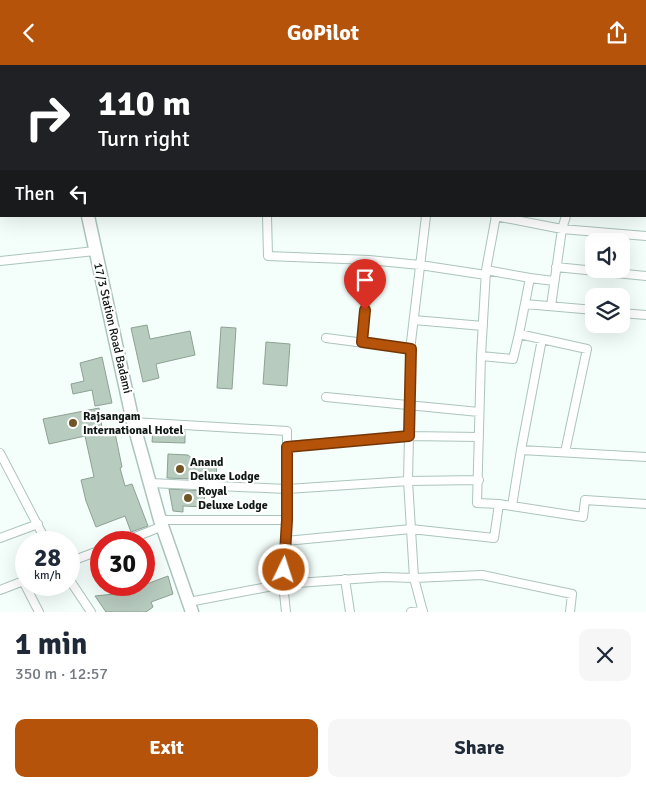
<!DOCTYPE html>
<html lang="en">
<head>
<meta charset="utf-8">
<style>
	:root { --surface:#fff; --page:#f6f6f7; --text:#1f2937; --muted:#747a83; --accent:#b45309 }
	body { margin:0; font-family:Signika,sans-serif; background:var(--page); color:var(--text); height:100vh; display:flex; flex-direction:column; font-size:19px; white-space:nowrap }
	* { box-sizing:border-box; margin:0 }
	p { font-size:16px; color:var(--muted) }
	.icon { flex:none; width:28px; height:28px; fill:none; stroke:currentColor; stroke-width:2; stroke-linecap:round; stroke-linejoin:round }
	.map { position:relative; height:547px; overflow:hidden }
	.panel { display:flex; flex-direction:column; background:var(--surface); flex:1 }
	.panel>* { flex:none }
	.guide { position:absolute; left:0px; top:0px; width:646px; height:152px; box-shadow:0 5px 20px #0002; background:#202124; color:#fff; overflow:hidden }
	.buttons { position:absolute; left:585px; top:168px; display:grid; gap:10px }
	.buttons a { display:grid; place-items:center; width:45px; height:45px; border-radius:10px; background:var(--surface); box-shadow:0 5px 20px #0002; font-size:25px }
	.speed { position:absolute; left:15px; top:466px; display:flex; gap:10px; font-size:25px; font-weight:700; text-align:center }
	.speed>* { display:grid; place-content:center; width:65px; height:65px; border-radius:50%; background:var(--surface); box-shadow:0 5px 20px #0002; line-height:1 }
	.speed small { font-size:12px; font-weight:400 }
	.speed .limit { border:8px solid #d22; background:#fff; color:#111 }
	.pin { position:absolute; display:grid; place-items:center; width:42px; height:42px; color:#fff; margin:-51px -21px; border-radius:50% 50% 50% 0; rotate:-45deg; box-shadow:0 0 5px #0007 }
	.pin .icon { rotate:45deg }
	.me { position:absolute; width:55px; margin:-28px; rotate:4deg; stroke-linejoin:round; filter:drop-shadow(0 0 4px #0008) }
	.turn { display:flex; align-items:center; gap:18px; height:105px; padding:0 15px; font-size:22px }
	.turn .icon { width:65px; height:65px; stroke-width:2.5 }
	.turn b { display:block; font-size:35px; line-height:42px }
	.then { display:flex; align-items:center; height:48px; padding:0 15px; background:#0003; gap:10px; font-size:19px }
	.round { display:grid; place-items:center; flex:none; width:52px; height:52px; border-radius:10px; background:var(--page) }
	.headline { display:flex; align-items:center; justify-content:space-between; height:85px; padding:0 15px }
	h1 { font-size:30px; font-weight:700; line-height:38px }
	.button { display:flex; gap:10px; margin-top:auto; padding:10px 15px }
	.button a { flex:1; height:58px; border-radius:10px; background:var(--accent); color:#fff; font-size:20px; font-weight:700; line-height:58px; text-align:center }
	.button a+a { background:var(--page); color:var(--text) }
	header { display:flex; justify-content:space-between; align-items:center; height:65px; padding:0 15px; background:var(--accent); color:#fff; font-size:22px; font-weight:700 }
	.map>svg:first-child { display:block }
	.building { fill:#b8cbbf; stroke:#8ea195 }
	.lines { fill:none; stroke-linecap:round; stroke-linejoin:round }
	.minor-casing { stroke:#acc4bd; stroke-width:10 }
	.trunk-casing { stroke:#acc4bd; stroke-width:15 }
	.minor { stroke:#fff; stroke-width:8 }
	.trunk { stroke:#fff; stroke-width:12 }
	.route-casing { stroke:#753606; stroke-width:12 }
	.route { stroke:#b45309; stroke-width:9 }
	.poi-dot { fill:#705627; stroke:#fff; stroke-width:2 }
	.labels { text-anchor:middle; stroke-width:4.5; stroke-linejoin:round; paint-order:stroke }
	.street-label { font-size:12px; fill:#0f1715; stroke:#fff }
	.poi-label { font-size:12px; font-weight:bold; fill:#0f1715; stroke:#fff; text-anchor:start }
</style>
</head>
<body>
<header><svg class="icon" aria-label="back" viewBox="0 0 24 24"><path d="M15 5l-7 7 7 7"/></svg>GoPilot<svg class="icon" aria-label="share" viewBox="0 0 24 24"><path d="M12 15V3M7 8l5-5 5 5M5 13v7h14v-7"/></svg></header>
<div class="map">
<svg width="646" height="547" viewBox="0 0 646 547">
	<rect width="100%" height="100%" fill="#f4fefb"/>
	<path class="building" d="M147,260L150,274L190,266L195,290L156,299L159,313L143,317L131,263Z
		M221,262L236,263L232,324L217,323Z
		M266,277L290,279L287,321L263,319Z
		M102,292L112,338L95,341L92,325L73,329L71,319L84,316L80,298Z
		M99,343L103,370L115,368L122,402L120,403L125,421L132,419L148,461L131,467L125,451L96,462L86,436L81,415L94,412L85,371L49,379L43,354Z
		M153,364L185,366V378L152,377Z
		M168,389L188,390L194,395L217,396L216,415L167,413Z
		M169,424L205,426L204,442L183,441V447L173,446Z
		M168,511L173,529L151,537L153,542L146,547H106L95,531L124,528L136,520H144Z"/>
	<g class="lines">
		<g class="minor-casing">
			<path id="minor" d="M137,0V1
				M189,0V1
				M242,0V1
				M293,0V1
				M364,0V1
				M406,0V1
				M451,0L452,1
				M515,0V1
				M558,0V1
				M592,0V1
				M645,32H646
				M645,68L646,69
				M0,86H1
				M645,139H646
				M267,151L268,191L369,195
				M495,151L562,164L566,151
				M0,196L95,186
				M556,202L646,211
				M486,205L530,213L519,269L587,284L565,387
				M530,213L554,216
				M525,239L594,245
				M551,241L562,164L646,171
				M621,248L646,250
				M414,255L483,261
				M326,273L411,284
				M362,277L369,195L420,200L486,210
				M481,291L513,294L519,269
				M326,332L479,347
				M133,357L287,366V455H160
				M287,381L409,371L479,372
				M521,385L542,274
				M0,388L47,478
				M150,418L287,424L408,416L479,415
				M499,439L583,452L585,435L646,439
				M512,441L521,385L646,392
				M0,473L38,459
				M286,476L411,464L494,473L499,439L477,438L481,291L486,205L496,151
				M120,478L163,461
				M69,497L101,485
				M69,514L91,547
				M345,514L350,547
				M23,516L39,547
				M0,525L26,515
				M189,537L283,519L383,512L414,513L482,510L572,529L570,547
				M286,547L283,519L287,455
				M411,547L423,546
				M423,547L414,513L408,416L411,277L426,151"/>
		</g>
		<g class="trunk-casing">
			<path id="trunk" d="M54,0V1
				M88,151L133,357L160,455L192,547"/>
		</g>
		<use href="#minor" class="minor"/>
		<use href="#trunk" class="trunk"/>
	</g>
	<g class="lines">
		<g class="route-casing">
			<path id="route" d="M284,505L287,455V382L409,371L411,284L362,277L365,245"/>
		</g>
		<use href="#route" class="route"/>
	</g>
	<g class="poi-dot">
		<circle cx="73" cy="358" r="5"/>
		<circle cx="180" cy="404" r="5"/>
		<circle cx="188" cy="433" r="5"/>
	</g>
	<g class="labels">
		<g class="street-label">
			<text transform="translate(113 263) rotate(77)" y="4">17/3 Station Road Badami</text>
		</g>
		<g class="poi-label">
			<text x="83" y="355">Rajsangam<tspan x="83" dy="14">International Hotel</tspan></text>
			<text x="190" y="401">Anand<tspan x="190" dy="14">Deluxe Lodge</tspan></text>
			<text x="198" y="430">Royal<tspan x="198" dy="14">Deluxe Lodge</tspan></text>
		</g>
	</g>
</svg>
<div class="buttons">
<a><svg class="icon" aria-label="sound" viewBox="0 0 24 24"><path d="M4 9h4l5-4v14l-5-4H4zM17 9q2 3 0 6"/></svg></a>
<a><svg class="icon" aria-label="layers" viewBox="0 0 24 24"><path d="M12 4l9 5-9 5-9-5zM3 14l9 5 9-5"/></svg></a>
</div>
<div class="speed"><div>28<small>km/h</small></div><div class="limit">30</div></div>
<div class="pin" style="left:365px;top:245px;background:#d93025"><svg class="icon" aria-label="arrive" viewBox="0 0 24 24"><path d="M6 21V4h12l-3 4 3 4H6"/></svg></div>
<svg class="me" style="left:284px;top:505px" viewBox="-20 -20 40 40"><circle r="17" fill="#b45309" stroke="#fff" stroke-width="3"/><path d="M0-11L8 9 0 5-8 9z" fill="#fff"/></svg>
<div class="guide">
<div class="turn"><svg class="icon" aria-label="right" viewBox="0 0 24 24"><path d="M7 20v-9h11M14 6l5 5-5 5"/></svg><div><b>110 m</b>Turn right</div></div>
<div class="then">Then<svg class="icon" aria-label="left" viewBox="0 0 24 24"><path d="M17 20v-9H6M10 6l-5 5 5 5"/></svg></div>
</div>
</div>
<section class="panel">
<div class="headline"><div><h1>1 min</h1><p>350 m · 12:57</p></div><a class="round"><svg class="icon" aria-label="close" viewBox="0 0 24 24"><path d="M6 6l12 12M18 6L6 18"/></svg></a></div>
<div class="button"><a>Exit</a><a>Share</a></div>
</section>
</body>
</html>
